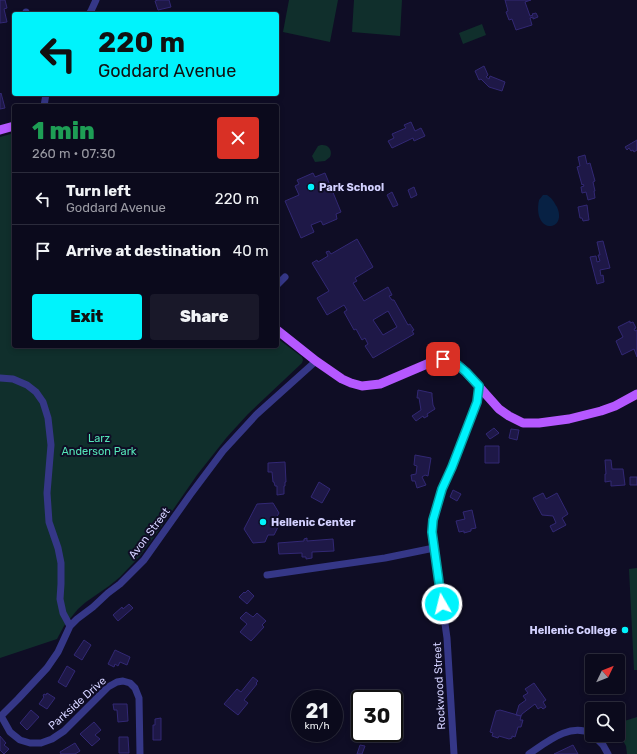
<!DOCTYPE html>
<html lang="en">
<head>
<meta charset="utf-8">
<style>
	:root { --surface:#0b0a1c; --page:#191829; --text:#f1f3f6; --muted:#9a9aa3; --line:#2b2b3b; --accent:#00f3fc }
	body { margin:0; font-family:Rubik,sans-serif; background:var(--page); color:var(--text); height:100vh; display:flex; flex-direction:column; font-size:15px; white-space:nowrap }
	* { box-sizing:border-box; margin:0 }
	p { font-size:13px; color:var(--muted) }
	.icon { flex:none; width:22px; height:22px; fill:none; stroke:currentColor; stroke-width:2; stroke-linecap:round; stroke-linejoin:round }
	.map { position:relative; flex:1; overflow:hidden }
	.panel { position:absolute; left:12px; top:104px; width:267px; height:244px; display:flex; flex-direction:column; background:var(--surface); border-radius:4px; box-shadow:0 2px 6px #0003,0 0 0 1px var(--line) }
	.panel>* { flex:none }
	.guide { position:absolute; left:12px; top:12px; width:267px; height:84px; border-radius:4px; box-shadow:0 2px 6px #0003,0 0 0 1px var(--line); background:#00f3fc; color:#111; overflow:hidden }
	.needle { width:26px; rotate:47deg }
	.tools { position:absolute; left:585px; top:654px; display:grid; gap:8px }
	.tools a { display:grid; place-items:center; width:40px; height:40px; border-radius:4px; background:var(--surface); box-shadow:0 2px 6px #0003,0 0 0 1px var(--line); font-size:20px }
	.speed { position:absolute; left:291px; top:690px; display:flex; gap:8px; font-size:20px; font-weight:700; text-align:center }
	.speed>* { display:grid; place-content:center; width:52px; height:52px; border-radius:50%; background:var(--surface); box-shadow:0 2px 6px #0003,0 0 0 1px var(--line); line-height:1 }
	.speed small { font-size:10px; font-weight:400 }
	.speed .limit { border:2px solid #111; border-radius:6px; background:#fff; color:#111 }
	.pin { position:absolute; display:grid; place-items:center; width:34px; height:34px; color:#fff; margin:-17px; border-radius:8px; box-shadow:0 2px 6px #0006 }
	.me { position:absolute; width:44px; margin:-22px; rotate:352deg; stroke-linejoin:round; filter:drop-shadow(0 0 3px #0008) }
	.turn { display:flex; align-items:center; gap:14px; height:84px; padding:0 20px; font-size:18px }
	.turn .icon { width:52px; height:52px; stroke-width:2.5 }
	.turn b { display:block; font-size:28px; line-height:34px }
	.round { display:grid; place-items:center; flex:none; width:42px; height:42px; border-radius:4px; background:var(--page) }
	.head { display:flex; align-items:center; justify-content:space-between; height:68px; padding:0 20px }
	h1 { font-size:24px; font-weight:800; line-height:30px; color:#1e9e55 }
	.primary-button { display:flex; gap:8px; margin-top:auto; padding:8px 20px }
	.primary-button a { flex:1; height:46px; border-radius:4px; background:var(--accent); color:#111; font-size:16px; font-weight:800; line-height:46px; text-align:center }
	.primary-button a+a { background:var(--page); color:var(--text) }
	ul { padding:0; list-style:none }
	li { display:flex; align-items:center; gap:12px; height:52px; padding:0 20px; border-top:1px solid var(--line) }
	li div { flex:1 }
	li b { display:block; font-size:15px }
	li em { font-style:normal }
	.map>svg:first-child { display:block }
	.green { fill:#102f2c }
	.water { fill:#072144 }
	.building { fill:#1e1847; stroke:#322874; fill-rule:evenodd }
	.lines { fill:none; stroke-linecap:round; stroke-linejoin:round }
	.minor { stroke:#353787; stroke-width:7 }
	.major { stroke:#b558ff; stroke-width:9 }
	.route-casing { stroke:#009ea4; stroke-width:10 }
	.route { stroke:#00f3fc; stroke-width:7 }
	.poi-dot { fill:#00f3fc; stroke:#0f0d25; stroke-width:1.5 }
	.labels { text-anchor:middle; stroke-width:4; stroke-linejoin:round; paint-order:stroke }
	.poi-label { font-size:11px; font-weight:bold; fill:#d3d1ff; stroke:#0f0d25; text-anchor:start }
	.park-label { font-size:11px; fill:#55e6b8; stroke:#0f0d25 }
	.street-label { font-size:11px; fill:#d3d1ff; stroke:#0f0d25 }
</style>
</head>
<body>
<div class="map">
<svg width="637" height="754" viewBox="0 0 637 754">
	<rect width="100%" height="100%" fill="#0f0d25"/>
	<path class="green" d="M289,0H338L330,42L283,32Z
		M354,0H402L400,36L352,32Z
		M482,24L486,35L463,44L459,33Z
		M14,133V346H277V338L302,357L303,360L302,363L248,414L227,437L197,475L157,533L140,556L120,577L109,586L86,602L78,609L64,626L57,639L0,658V137Z
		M321,145C328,144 333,150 330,157L325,161L315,162L312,156L318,146Z
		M637,568V670H634L629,569Z
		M637,717V754H627L626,746L618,732V723Z"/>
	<path class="water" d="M543,195H547C552,198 554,202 557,207C568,232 532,235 539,200Z"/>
	<path class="building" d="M0,0H5L7,8L4,9L7,22L0,23Z
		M158,0H169L171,7L158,10L155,1Z
		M505,0H531L525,2L530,16L533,15L532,14L536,13L538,17L533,19V17L530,18L532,25L516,30L512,19L509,20L506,12L508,11Z
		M484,66L488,75L486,77L489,79L490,76L505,82L502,91L489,87L481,79L479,80L475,71Z
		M1,93L5,108L0,109V94Z
		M411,122L415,131L421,128L425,136L414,141L413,138L392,148L388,141L394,138L392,134L406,128L404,125Z
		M637,140V150L634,152L633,150L631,151L629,148L627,150L625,147Z
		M585,155L587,164L590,163L595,181L593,182L595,191H594L595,198L588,200L586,192L582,193L581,187L584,186L583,184L582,185L577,167L580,166L578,157Z
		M313,173L315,177L325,173L341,212L336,214L337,219L323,225L321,221L311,225L314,232L301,238L285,201L299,195L295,186L299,184L297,180Z
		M414,187L417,195L411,198L408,190Z
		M392,192L398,205L393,207L387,195Z
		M587,205L589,220L583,221L582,218H580L578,207Z
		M357,239L373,267L355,278L357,281L353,283L364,301L388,287L392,295L389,296L392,300H394L408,325L410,324L414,330L412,331L414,334L373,358L365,346L368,344L365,338L362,340L356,329L354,330L344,312L347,310L344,305L327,315L317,298L329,291L312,263L317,260L318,262L328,256L326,252L329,251L331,254ZM388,311L397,327L383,335L373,320Z
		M603,241L610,268L600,270L601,276L603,275L604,282L597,284L590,257L596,256L597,262L600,261L598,255H600L597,242Z
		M630,321V323L633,322L636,328L634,329L635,331L637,330V357L634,349L622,355L616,341L623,337L618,327Z
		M418,390L432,393V396L433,405L435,409L427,414L428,416L424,418L423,416L416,421L412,416L421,410L419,398H417Z
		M494,428L499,433L490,439L486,434Z
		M511,429L519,430L517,440L509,438Z
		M485,446H499V463H485Z
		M415,455L431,458L428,476L425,475L422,477L426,485L417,488L415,481H412L411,475L416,474L417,466L414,465Z
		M605,460H611L612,469H623L625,485L611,486V481L605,482V474H606Z
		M285,462L286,482H285V486H284V494L277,495V486H275L274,482H273L272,472H268V463Z
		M630,477H637V485H630Z
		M319,482L330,489L322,503L311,497Z
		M453,490L461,494L457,501L450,497Z
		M543,493L546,499L557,493L568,514L562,518L566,525L553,532L550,526L556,523L553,516L542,515L533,498Z
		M273,503L279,513L275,520L279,525L274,535H268L265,542L253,543L244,529L257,504Z
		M472,510L476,528L471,529V531L464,533V531L459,532L456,521L465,519L463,512Z
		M307,538V541L333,539L334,551L312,552V558L306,559V557H302V553L279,554L278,543L304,541V539Z
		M248,590L254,596L247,604L239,597L244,592L245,593Z
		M129,604L133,608L118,621L113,615L122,607L123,609Z
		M246,612L253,617L257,613L266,621L262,625L264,627L251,641L240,632L247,624L240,618Z
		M84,640L91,645L82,660L74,655Z
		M115,650L130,657L127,665L120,662L118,666L115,664L114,667L108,664Z
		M67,666L75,671L66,687L58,682Z
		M253,677L258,681L256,683L257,684L244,700L248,703L238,715L224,704L237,689L241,692Z
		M534,683L546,700L543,702L546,707L543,709L541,707L538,709L535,704L522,714L521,716L516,715L519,705L526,700L523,696L528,693L525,689Z
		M47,693L55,698L47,709L39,704L44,697L43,696L44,694L46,695Z
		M113,704H127L128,721L118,722L117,710H114Z
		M31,710L39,717L27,730L20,723Z
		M500,710L521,716L520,720H523L521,727H518L515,737L512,736V738L509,739L499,736L498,738L492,736L493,733L490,732L496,711Z
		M161,718V740H153V725H155V719Z
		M94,722L101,730L95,735L100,739L92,746L80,734Z
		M0,736L6,743L4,745L9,749L4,754L0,750Z
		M119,737H128L129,753H119Z
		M75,743L80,751L75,754H61L60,752Z
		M360,745L365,746L362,754H357Z
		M573,745L578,754H554Z"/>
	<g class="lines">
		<path class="minor" d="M26,12V14
			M89,14L91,11L96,0
			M44,106L46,94
			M277,285L285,277
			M0,378L13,379L27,385L36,392L43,402L48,418L51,445L47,493L49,522L58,548L61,563V584L60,599L63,613L70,626
			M267,575L385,558L434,548
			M1,716L10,732L20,740L30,743H41L52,739L64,731L108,687L117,682L123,681L130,683L135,688L139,698L140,754
			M0,717L18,699L47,668L58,652L70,626L77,619L93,607L108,593L120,584L144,560L190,495L223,451L256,415L316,361
			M593,735L603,745L608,754
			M454,754L447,638L432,531L433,520L442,489L452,467L477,402L479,386
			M529,754C547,742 570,722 592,734"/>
		<path class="major" d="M0,130L14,126
			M277,330L316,361L342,379L351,383L362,386L380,384L434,361L443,359L453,361L466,372L499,409L509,416L523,423H539L569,419L601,411L615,406L637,394"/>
	</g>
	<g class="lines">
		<g class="route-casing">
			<path id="route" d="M442,604L432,532L433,520L442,489L452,467L477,402L479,386L466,372L453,361L443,359"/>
		</g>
		<use href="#route" class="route"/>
	</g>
	<g class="poi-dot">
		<circle cx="311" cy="187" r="4"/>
		<circle cx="263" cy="522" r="4"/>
		<circle cx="625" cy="630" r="4"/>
	</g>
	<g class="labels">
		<g class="poi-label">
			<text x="319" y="191">Park School</text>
			<text x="271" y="526">Hellenic Center</text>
			<text x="617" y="634" text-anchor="end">Hellenic College</text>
		</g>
		<g class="park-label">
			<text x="99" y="442">Larz<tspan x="99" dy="13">Anderson Park</tspan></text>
		</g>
		<g class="street-label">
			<text transform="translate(149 533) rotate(-53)" y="4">Avon Street</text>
			<text transform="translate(439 686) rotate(-93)" y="4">Rockwood Street</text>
			<text transform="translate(77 703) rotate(-42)" y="4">Parkside Drive</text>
		</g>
	</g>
</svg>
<div class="tools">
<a><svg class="needle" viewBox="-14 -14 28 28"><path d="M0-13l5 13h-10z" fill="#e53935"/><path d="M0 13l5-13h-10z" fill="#9a9aa3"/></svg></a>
<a><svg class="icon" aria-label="search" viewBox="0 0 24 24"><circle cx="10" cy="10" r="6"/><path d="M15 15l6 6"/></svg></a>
</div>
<div class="speed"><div>21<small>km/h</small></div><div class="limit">30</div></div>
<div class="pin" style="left:443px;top:359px;background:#d93025"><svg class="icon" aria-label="arrive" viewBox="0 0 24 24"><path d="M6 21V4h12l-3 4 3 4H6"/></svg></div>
<svg class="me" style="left:442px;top:604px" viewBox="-20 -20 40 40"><circle r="17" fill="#00f3fc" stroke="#fff" stroke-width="3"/><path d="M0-11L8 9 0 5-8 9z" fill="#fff"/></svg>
<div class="guide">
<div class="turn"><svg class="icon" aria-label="left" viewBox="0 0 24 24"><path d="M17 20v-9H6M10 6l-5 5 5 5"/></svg><div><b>220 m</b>Goddard Avenue</div></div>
</div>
<section class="panel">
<div class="head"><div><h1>1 min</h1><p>260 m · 07:30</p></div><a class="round" style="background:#d93025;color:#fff"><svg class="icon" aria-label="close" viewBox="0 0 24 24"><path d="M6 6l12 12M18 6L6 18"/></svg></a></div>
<ul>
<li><svg class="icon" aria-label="left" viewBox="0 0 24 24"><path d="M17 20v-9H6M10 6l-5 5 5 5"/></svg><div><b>Turn left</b><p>Goddard Avenue</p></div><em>220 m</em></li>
<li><svg class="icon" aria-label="arrive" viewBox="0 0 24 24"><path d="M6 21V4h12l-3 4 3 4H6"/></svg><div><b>Arrive at destination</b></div><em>40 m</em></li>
</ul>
<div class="primary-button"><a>Exit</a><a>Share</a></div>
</section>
</div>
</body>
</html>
